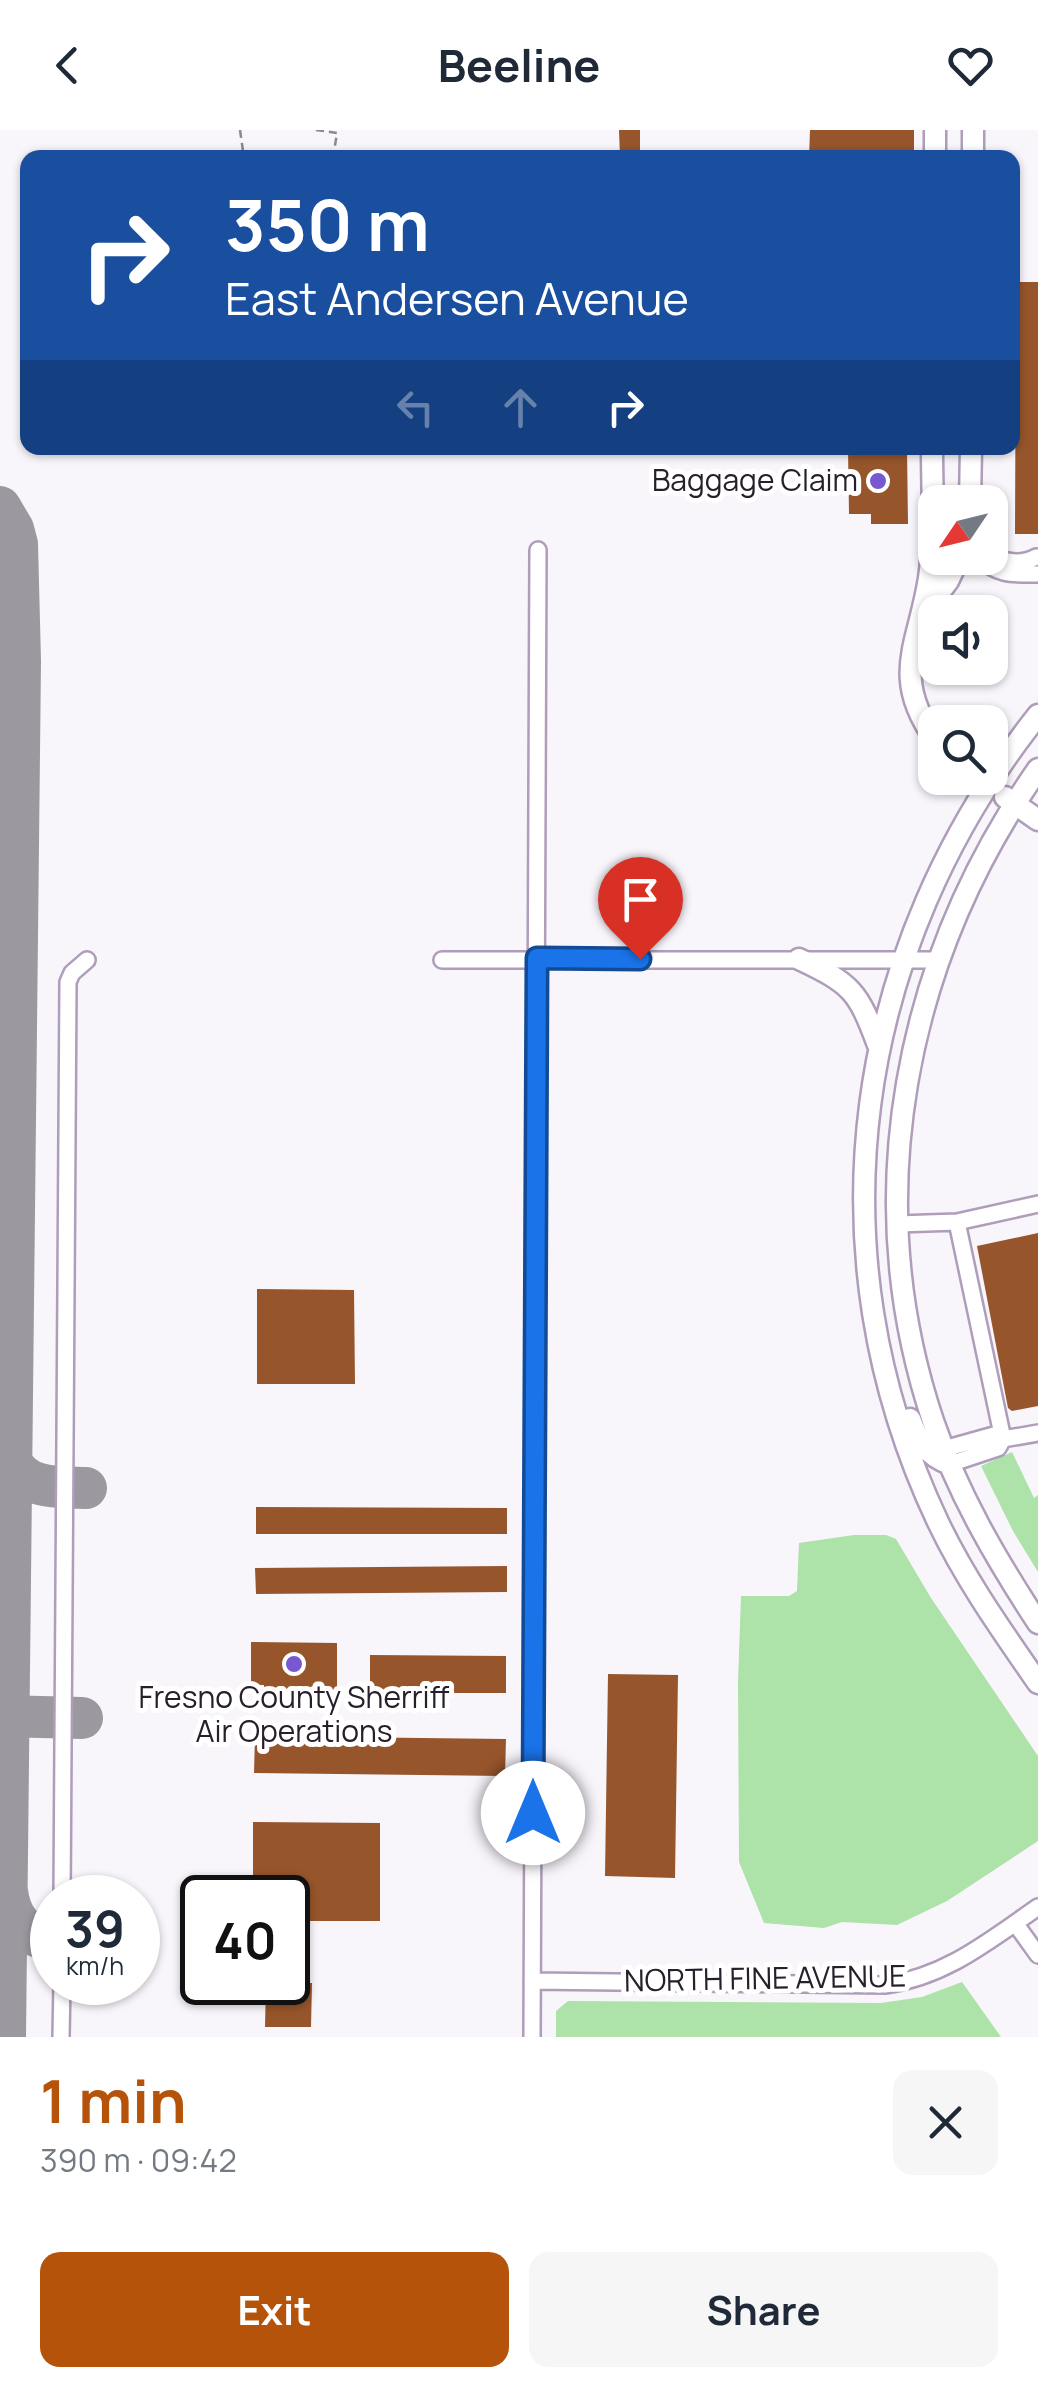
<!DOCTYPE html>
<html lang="en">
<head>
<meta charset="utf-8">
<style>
	:root { --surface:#fff; --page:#f6f6f7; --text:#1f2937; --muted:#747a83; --accent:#b45309 }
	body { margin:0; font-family:Manrope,sans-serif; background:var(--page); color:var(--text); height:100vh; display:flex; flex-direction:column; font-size:38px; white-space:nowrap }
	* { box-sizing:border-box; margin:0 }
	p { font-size:32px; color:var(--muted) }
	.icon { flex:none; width:55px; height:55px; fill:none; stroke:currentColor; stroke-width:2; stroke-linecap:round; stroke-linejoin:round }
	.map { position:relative; height:1907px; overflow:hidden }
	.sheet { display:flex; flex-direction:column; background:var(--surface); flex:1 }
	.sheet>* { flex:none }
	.banner { position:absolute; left:20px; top:20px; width:1000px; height:305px; border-radius:20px; box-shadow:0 2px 8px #0004; background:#1a4fa0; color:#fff; overflow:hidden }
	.needle { width:65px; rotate:235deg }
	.buttons { position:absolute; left:918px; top:355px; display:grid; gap:20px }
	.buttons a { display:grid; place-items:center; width:90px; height:90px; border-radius:20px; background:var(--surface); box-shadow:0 2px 8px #0004; font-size:50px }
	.speed { position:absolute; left:30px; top:1745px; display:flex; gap:20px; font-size:50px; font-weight:700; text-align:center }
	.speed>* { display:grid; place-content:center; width:130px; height:130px; border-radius:50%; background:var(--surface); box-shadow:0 2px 8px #0004; line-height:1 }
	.speed small { font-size:25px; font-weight:400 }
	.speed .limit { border:5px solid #111; border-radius:15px; background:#fff; color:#111 }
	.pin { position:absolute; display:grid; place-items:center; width:85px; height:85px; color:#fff; margin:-102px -42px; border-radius:50% 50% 50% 0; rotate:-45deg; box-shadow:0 0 10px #0007 }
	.pin .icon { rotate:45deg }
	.me { position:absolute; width:110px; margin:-55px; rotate:0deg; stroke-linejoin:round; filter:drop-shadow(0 0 8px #0008) }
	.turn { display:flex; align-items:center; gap:35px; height:210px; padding:0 40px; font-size:45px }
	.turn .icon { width:130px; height:130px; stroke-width:2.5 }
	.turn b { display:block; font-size:70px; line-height:85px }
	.lanes { display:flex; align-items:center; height:95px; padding:0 40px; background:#0003; justify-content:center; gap:50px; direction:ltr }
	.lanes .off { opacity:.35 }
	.round { display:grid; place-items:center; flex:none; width:105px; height:105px; border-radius:20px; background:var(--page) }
	.summary { display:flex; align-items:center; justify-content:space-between; height:170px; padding:0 40px }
	h1 { font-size:60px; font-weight:700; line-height:75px; color:var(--accent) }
	.action { display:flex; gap:20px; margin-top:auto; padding:20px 40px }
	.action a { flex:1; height:115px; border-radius:20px; background:var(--accent); color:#fff; font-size:40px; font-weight:700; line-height:115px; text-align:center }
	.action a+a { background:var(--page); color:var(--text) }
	header { display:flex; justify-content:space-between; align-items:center; height:130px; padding:0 40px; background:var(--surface); font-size:45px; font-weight:700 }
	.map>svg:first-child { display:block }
	.green { fill:#ade2a9 }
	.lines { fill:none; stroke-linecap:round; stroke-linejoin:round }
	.taxiway { stroke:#9c98a0; stroke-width:42 }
	.building { fill:#97552b }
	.minor-casing { stroke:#af9dba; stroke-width:20 }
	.major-casing { stroke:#af9dba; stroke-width:25 }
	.path { stroke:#8b868f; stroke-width:2.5; stroke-dasharray:8 5; stroke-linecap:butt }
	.minor { stroke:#fff; stroke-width:15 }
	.major { stroke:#fff; stroke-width:20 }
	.route-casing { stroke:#114b97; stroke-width:25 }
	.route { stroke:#1a73e8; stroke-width:18 }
	.poi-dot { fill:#7857d1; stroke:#fff; stroke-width:4 }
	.labels { text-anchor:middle; stroke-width:10; stroke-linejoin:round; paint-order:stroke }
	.poi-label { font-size:30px; fill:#27202c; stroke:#fff; text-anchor:end }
	.street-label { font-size:30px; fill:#27202c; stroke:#fff }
</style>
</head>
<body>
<header><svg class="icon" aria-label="back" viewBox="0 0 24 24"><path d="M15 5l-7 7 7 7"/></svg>Beeline<svg class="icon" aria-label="heart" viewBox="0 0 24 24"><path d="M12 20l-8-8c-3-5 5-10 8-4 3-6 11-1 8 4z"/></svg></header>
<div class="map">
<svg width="1038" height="1907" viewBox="0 0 1038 1907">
	<rect width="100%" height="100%" fill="#f8f5fb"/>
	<path class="green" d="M1012,1322L1034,1368L1038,1365V1442L1013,1401L981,1336Z
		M854,1405H886L896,1409L931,1468L1038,1626V1711L947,1771L897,1795L842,1792L824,1798L764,1793L739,1732L738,1552L741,1466H789L797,1461L799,1413Z
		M962,1852L1001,1907H556V1881L568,1871L881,1873L922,1867Z"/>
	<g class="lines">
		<path class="taxiway" d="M0,377L13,399L17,414L20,531L5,1907
			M11,1330C23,1360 59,1357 86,1358
			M0,1586L82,1588
			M7,1761C10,1788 25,1807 52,1810"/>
	</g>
	<path class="building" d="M619,0H640V28H620Z
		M810,0H914V28H809Z
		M1016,152H1038V404H1015Z
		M848,318H907L908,394H871V384H849Z
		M1038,1103V1276L1012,1281L1008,1278L977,1116Z
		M257,1159L354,1160L355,1254H257Z
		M256,1377L507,1378V1404H256Z
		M507,1436V1462L256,1464L255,1438Z
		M251,1512L337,1513V1564H264V1555H251Z
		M370,1525L506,1526V1563H370Z
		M608,1544L678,1545L675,1748L605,1746Z
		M255,1606L506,1609L505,1646L254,1643Z
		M253,1692L380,1693V1791H288V1768H253Z
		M266,1853H312L311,1897H265Z"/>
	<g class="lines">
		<g class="minor-casing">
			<path id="minor" d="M990,423C1004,433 1021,435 1036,427
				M981,428C997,446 1015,444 1038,444
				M442,830H937
				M957,1092L1038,1074
				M898,1094L957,1092L1003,1309L1038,1303
				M944,1319L994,1305L1003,1309
				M950,1334L998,1318L1003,1309
				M62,1768L68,852L72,843L87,830
				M1015,1793L1038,1825
				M532,1851L885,1855C945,1847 989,1811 1038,1777
				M61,1907L62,1852
				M532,1907L538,420"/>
		</g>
		<g class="major-casing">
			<path id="major" d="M935,28V0
				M973,28V0
				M932,318C932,361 935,406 929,448C919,514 890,546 935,609
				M970,372L971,318
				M926,480L948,451L959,428
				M1038,585C853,818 809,1120 938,1392C965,1449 1002,1501 1038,1553
				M1038,639C904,831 858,1067 933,1291C958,1364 996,1429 1038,1493
				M1005,667L1038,690
				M799,829C852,854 858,861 878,915
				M910,1289C918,1311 927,1326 950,1334"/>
		</g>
		<path class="path" d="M240,0L244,28
			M316,0L337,3L333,28"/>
		<use href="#minor" class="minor"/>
		<use href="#major" class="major"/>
	</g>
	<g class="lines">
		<g class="route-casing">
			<path id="route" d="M533,1683L537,828L640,829"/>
		</g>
		<use href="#route" class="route"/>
	</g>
	<g class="poi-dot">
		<circle cx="878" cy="351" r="10"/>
		<circle cx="294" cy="1534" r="10"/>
	</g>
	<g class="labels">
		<g class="poi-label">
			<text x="858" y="361">Baggage Claim</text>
			<text x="294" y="1578" text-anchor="middle">Fresno County Sherriff<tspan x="294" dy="34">Air Operations</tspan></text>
		</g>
		<g class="street-label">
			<text transform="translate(765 1849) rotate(-1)" y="10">NORTH FINE AVENUE</text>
		</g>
	</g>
</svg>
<div class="buttons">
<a><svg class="needle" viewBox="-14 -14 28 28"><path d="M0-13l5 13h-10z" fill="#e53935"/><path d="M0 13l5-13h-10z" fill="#747a83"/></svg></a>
<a><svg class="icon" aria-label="sound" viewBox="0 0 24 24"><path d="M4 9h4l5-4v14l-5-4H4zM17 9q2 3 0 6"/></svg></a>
<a><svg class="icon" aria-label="search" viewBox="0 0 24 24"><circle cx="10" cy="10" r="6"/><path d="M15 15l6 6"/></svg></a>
</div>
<div class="speed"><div>39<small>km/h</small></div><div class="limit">40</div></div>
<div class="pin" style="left:640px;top:829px;background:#d93025"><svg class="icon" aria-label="arrive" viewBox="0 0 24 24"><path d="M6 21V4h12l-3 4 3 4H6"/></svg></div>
<svg class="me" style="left:533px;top:1683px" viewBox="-20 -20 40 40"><circle r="19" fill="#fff"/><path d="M0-13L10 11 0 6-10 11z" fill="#1a73e8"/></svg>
<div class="banner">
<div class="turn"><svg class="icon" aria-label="right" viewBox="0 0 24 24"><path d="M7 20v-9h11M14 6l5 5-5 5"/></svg><div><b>350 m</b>East Andersen Avenue</div></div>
<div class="lanes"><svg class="icon off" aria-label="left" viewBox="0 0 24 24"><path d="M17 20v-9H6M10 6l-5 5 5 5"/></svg><svg class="icon off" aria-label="ahead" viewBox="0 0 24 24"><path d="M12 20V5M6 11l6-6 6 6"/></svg><svg class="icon" aria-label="right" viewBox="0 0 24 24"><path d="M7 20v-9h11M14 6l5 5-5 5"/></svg></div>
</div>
</div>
<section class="sheet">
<div class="summary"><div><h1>1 min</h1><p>390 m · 09:42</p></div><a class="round"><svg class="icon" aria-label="close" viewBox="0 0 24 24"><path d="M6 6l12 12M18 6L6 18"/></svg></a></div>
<div class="action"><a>Exit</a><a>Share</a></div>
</section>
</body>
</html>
